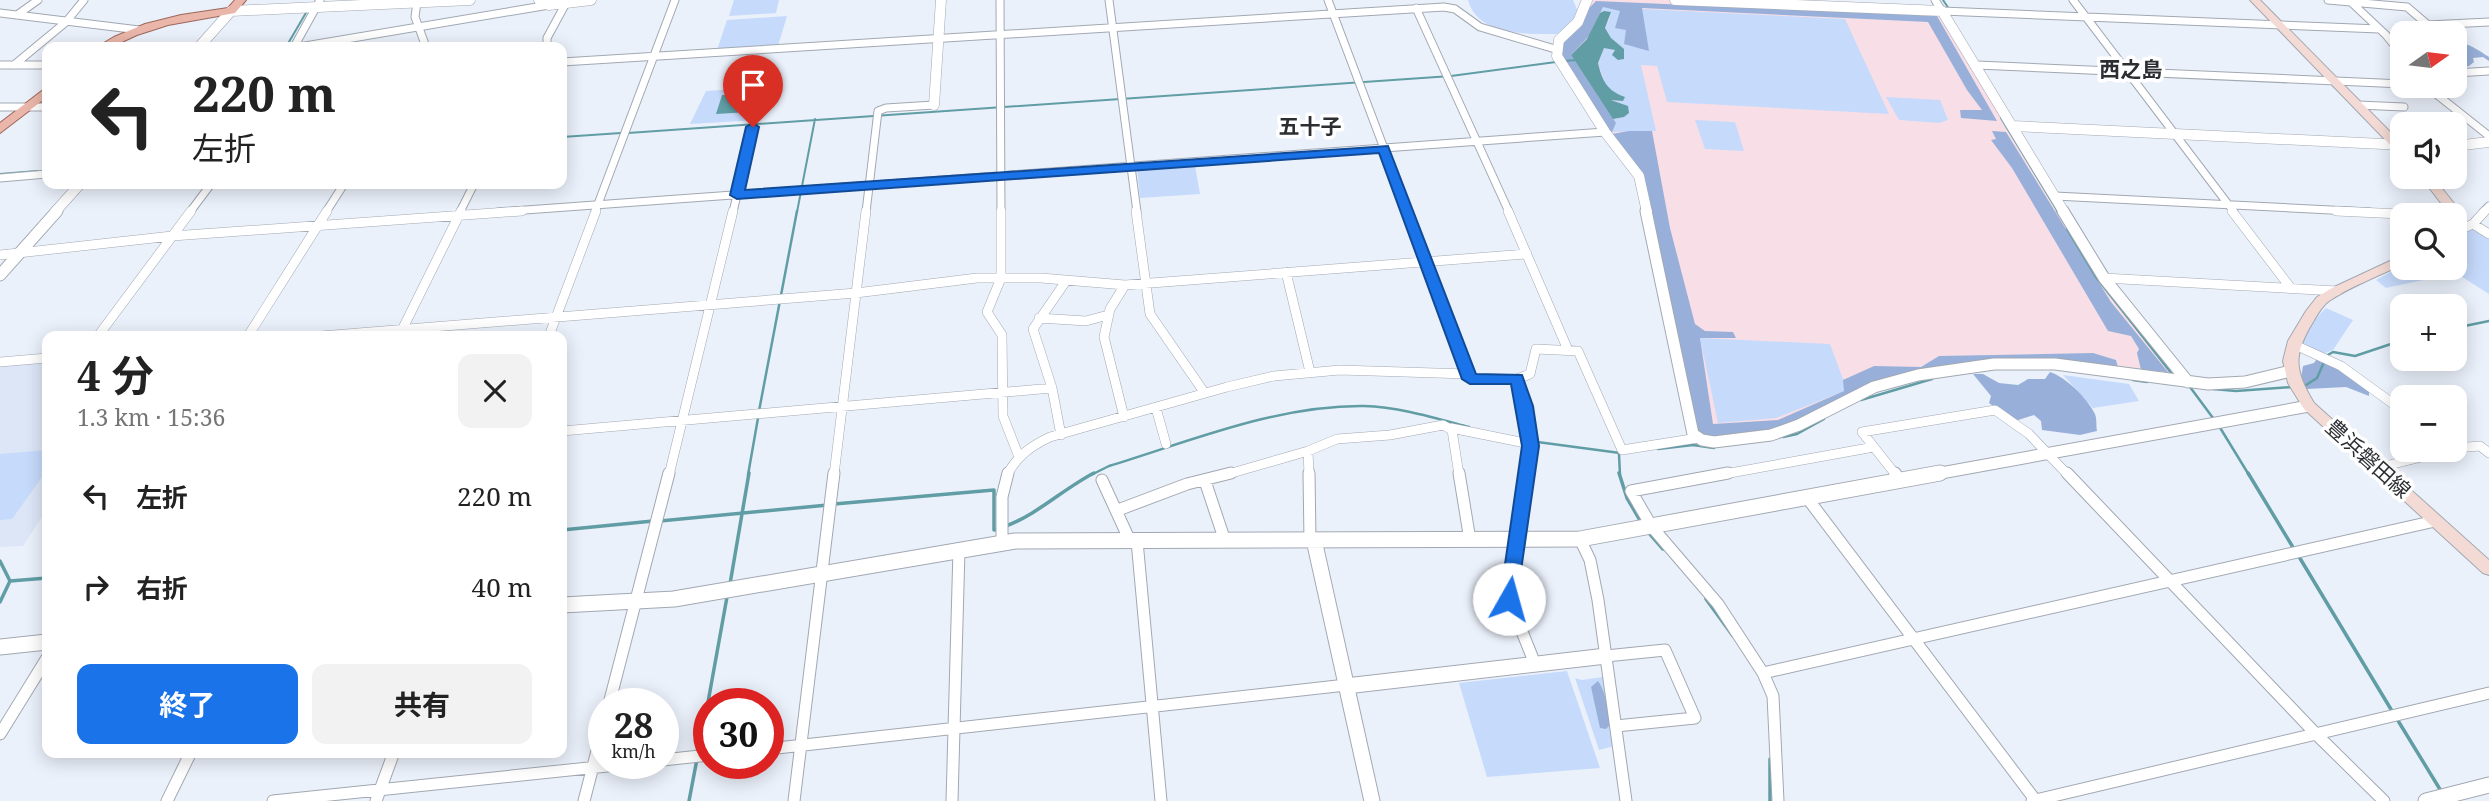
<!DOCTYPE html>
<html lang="ja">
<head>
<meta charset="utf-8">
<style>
	:root { --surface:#fff; --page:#f2f2f2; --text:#222; --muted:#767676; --accent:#1a73e8 }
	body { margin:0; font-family:"Noto Serif","Noto Sans JP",serif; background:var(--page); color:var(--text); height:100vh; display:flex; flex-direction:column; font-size:26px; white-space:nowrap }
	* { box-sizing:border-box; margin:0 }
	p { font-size:23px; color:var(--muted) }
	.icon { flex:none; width:38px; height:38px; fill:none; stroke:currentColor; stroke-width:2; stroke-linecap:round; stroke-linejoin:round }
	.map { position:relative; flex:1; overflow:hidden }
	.details { position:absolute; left:42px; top:331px; width:525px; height:427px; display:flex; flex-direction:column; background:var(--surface); border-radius:14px; box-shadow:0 4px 18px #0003 }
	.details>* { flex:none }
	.guide { position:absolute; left:42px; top:42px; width:525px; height:147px; border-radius:14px; box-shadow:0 4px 18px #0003; background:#fff; color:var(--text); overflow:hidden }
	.needle { width:46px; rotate:76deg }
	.fabs { position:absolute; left:2390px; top:21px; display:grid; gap:14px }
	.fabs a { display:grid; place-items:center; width:77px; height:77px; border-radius:14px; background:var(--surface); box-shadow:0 4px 18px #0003; font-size:35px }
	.speed { position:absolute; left:588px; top:688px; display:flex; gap:14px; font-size:35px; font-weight:700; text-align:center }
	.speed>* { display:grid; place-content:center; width:91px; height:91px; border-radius:50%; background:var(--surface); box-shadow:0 4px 18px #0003; line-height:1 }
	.speed small { font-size:18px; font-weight:400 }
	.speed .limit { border:10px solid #d22; background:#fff; color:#111 }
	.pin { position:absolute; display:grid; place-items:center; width:60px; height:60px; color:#fff; margin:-72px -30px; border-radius:50% 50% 50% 0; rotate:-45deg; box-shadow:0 0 7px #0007 }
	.pin .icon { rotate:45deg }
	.me { position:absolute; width:77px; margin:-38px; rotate:7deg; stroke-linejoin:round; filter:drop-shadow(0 0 5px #0008) }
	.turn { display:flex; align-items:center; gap:24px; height:147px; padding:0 35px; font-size:32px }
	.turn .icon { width:91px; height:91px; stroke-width:2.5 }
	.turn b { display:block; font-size:49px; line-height:60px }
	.round { display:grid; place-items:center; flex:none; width:74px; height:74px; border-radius:14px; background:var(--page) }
	.summary { display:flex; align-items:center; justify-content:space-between; height:119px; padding:0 35px }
	h1 { font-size:42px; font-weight:700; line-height:52px }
	.action { display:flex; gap:14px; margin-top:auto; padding:14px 35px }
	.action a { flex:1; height:80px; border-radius:14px; background:var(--accent); color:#fff; font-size:28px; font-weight:700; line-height:80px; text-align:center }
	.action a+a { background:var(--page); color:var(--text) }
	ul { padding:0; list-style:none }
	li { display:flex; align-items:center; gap:21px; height:91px; padding:0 35px }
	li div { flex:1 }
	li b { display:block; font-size:26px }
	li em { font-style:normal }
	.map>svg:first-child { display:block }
	.industrial { fill:#f8dfe7 }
	.built { fill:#dce6f7 }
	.green { fill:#c6dafb }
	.forest { fill:#98b0d9 }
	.water { fill:#609da5 }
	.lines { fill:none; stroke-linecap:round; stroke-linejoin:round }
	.stream-far2 { stroke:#609da5; stroke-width:2 }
	.stream-far1 { stroke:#609da5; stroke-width:2.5 }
	.stream { stroke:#609da5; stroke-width:3.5 }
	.minor-far2-casing { stroke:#a2a8b2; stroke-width:9 }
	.minor-far1-casing { stroke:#a2a8b2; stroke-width:10 }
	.minor-casing { stroke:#a2a8b2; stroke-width:13 }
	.tertiary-far2-casing { stroke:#a2a8b2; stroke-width:11 }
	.tertiary-far1-casing { stroke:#a2a8b2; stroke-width:13 }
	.tertiary-casing { stroke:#a2a8b2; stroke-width:17 }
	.secondary-casing { stroke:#a2a8b2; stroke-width:2 }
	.primary-casing { stroke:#9e675b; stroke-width:2 }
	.minor-far2 { stroke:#fff; stroke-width:7 }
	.minor-far1 { stroke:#fff; stroke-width:9 }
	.minor { stroke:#fff; stroke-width:11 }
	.tertiary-far2 { stroke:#fff; stroke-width:10 }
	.tertiary-far1 { stroke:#fff; stroke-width:11 }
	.tertiary { stroke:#fff; stroke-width:15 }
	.secondary { fill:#f4dad4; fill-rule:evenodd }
	.primary { fill:#eab6aa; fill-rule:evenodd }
	.route { fill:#1a73e8; stroke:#114b97; stroke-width:2 }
	.labels { text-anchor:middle; stroke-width:7; stroke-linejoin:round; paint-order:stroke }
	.far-quarter-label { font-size:21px; font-weight:bold; fill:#2c2e32; stroke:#fff }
	.street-label { font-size:21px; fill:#2c2e32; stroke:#fff }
</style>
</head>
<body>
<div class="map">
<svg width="2489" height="801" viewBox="0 0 2489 801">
	<rect width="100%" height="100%" fill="#ebf1fb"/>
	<path class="industrial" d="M1588,0H1677L1942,11L2104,278L2190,387L2017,363L1920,375L1798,425L1702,440L1639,176L1555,49Z"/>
	<path class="built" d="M47,360V509L23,546L0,547V363Z"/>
	<path class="green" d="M734,0H779L776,13L729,16Z
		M1468,0H1573L1578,12L1565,34C1534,34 1478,38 1468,0Z
		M1602,7L1845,19L1889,114L1667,102L1657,66L1641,65L1656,131L1612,132L1613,119L1624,117L1629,113L1627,106L1610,99L1613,93L1606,87L1598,63L1604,48L1610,47L1624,59L1605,28L1610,17L1604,11L1600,13Z
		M787,16L778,46L717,50L727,20Z
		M767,87L759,120L690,124L706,91Z
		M1886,97L1940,100L1948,120L1939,123L1899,120Z
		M1695,120L1735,122L1744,151L1705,149Z
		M1195,166L1200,194L1140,198L1137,169Z
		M2473,224L2489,234V294L2456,273L2386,288L2376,280L2403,265V268H2455V234Z
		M2326,308L2353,320L2333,350L2323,354L2299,344L2308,326Z
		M1700,338L1830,344L1847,390L1776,418L1718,423Z
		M2063,375L2129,384L2139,401L2093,408Z
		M47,450V470L12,519L0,520V454Z
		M1567,671L1600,768L1487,777L1459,683Z
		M1609,676L1618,745L1599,750L1575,678L1582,680Z"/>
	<path class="forest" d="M1596,1L1937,16L1997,121L1961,118L1960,110H1982L1967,90L1928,22L1642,8L1649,51L1624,44L1626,30L1615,28L1620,11L1603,7L1589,36L1571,55L1616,123L1612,132L1607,131C1589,104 1558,71 1560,38Z
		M2455,42C2469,43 2478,50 2489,57V61L2483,57L2473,58L2474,62L2469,66L2455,70Z
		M1629,131H1652L1670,228L1695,324L1705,331L1733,332L1736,338H1700L1713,424L1778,420L1844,391L1843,380L1874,366L1921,367L1939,356L2093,353L2116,360L2119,371L2034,363L1874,387L1784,431L1700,439L1643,176L1612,134Z
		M1992,131L2006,132L2111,302L2168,372L2141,370L2137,353L2139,349L2131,336L2108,331L2012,168L1991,140L1996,139Z
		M2318,357H2328L2369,390V396L2346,387L2307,389L2301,378L2303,366L2314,363Z
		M2050,372C2067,378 2087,398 2095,414C2097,419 2096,426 2097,431L2080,435L2042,430L2041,421L2034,415L2015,421L1989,403L1991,396L1973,374H1983L1999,383L2018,385L2028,379H2045Z
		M1598,681C1606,691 1608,712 1610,725L1606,729L1600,728L1591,687Z"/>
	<path class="water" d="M1604,11L1611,12L1605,28L1611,38L1624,49V59L1618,60L1612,55L1615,50L1604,48L1598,63C1602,80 1607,91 1625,97L1623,101L1611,100L1628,106L1629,113L1624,117L1613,119L1571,55L1587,39L1600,13Z
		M755,94L749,112L716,114L722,95Z"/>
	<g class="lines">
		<path class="stream-far2" d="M1943,0L1949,9
			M286,47L307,11
			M1563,61L1577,60
			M2001,118L2058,212
			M628,133L1451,76L1556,62
			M562,137L621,133
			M0,174L37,171
			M797,212L815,119"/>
		<path class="stream-far1" d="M2057,211L2059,214
			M2067,229L2096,277L2172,374
			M2455,328L2489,321
			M2326,356L2333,352L2355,356L2403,340
			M2133,380L2147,382
			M2190,387L2213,418
			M2303,387L2317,378L2324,362
			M2213,389L2236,391L2293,387
			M1861,400L1932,379
			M759,411L797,211
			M2219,426L2249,475
			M1783,437L1797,434L1824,419
			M1530,441L1620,453
			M1658,449L1693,445L1714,448
			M1619,454L1620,475
			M748,475L758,418
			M1091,475L1109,466C1191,441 1277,405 1364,406C1399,407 1435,418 1469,427"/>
		<path class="stream" d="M1619,473L1627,498L1641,522
			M2248,473L2294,549
			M834,504L994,490V530L997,529
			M660,521L828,505
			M1006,526C1038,514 1063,489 1094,473
			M562,530L653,521
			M1649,533L1663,549
			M2298,555L2392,711
			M0,561L10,581
			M10,581L47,578
			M730,584L749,473
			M1706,599L1733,636
			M0,602L10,581
			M2397,719L2441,791
			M699,752L727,597
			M1770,759V801
			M689,801L697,759"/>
		<g class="minor-far2-casing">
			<path id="minor-far2" d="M1000,0L1001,212
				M1109,0L1137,212
				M1328,0L1408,212
				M1935,0L1942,11L2379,29
				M2073,0L2234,212
				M2328,0L2407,7L2428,25L2489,22
				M417,2L415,17L426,47
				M2352,3L2386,35L2403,56
				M1416,8L1509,212
				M0,13L139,30
				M17,15L38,0
				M294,47L320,0
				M299,47L549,5
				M547,47V38L566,3
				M562,62L1444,7L1455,9L1480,27L1555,49
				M0,65H47
				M14,65L66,22L84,0
				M1977,65L2403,84
				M2455,73L2489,71
				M2426,86L2489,136
				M2358,105L2404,107
				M0,107H47
				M0,178L47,174
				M2055,196L2370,212
				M190,212L211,184
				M326,212L344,184
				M460,212L474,184
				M498,212L1605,132
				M595,212L675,0
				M733,212L753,127
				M866,212L878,111L886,108L934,105
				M2483,212L2489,206"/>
		</g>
		<g class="minor-far1-casing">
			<path id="minor-far1" d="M1001,211V278L987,312L1002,335L1003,416L1019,457
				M1136,211L1150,314L1204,392
				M1407,211L1470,379H1517C1527,412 1531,441 1526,475
				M1508,211L1568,350
				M2232,211L2290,287
				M2336,211L2422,215
				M2473,224L2489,234
				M2455,232L2473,224L2485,211
				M0,255L172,236L522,211
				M1286,272L1310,372
				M2104,278L2337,291
				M1039,318L1086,321L1108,315
				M401,332L461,211
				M98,336L191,211
				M248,336L327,211
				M321,336L856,293L977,278H1041L1125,285L1527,254
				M549,336L596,211
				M2295,345L2341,366L2403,411
				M0,362L47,358
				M1517,379L1530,374L1536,349L1578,351L1622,450L1698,438
				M1156,408L1166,444
				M1124,417L1104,337L1110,309L1125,285
				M1451,428L1530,444
				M562,431L1052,388
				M1061,435L1052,388L1033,329L1066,281
				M2455,448L2480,446L2489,453
				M1308,451L1309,475
				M2377,468L2450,450
				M669,475L733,211
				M834,475L866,211
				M1007,475C1017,456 1031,446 1050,437L1227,387L1274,376L1340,370L1468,374
				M1225,475L1308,451L1337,439L1390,435L1443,425L1452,430L1459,475
				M1719,475L1874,447
				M1896,475L1862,432L1995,410L2029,434L2068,475"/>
		</g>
		<g class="minor-casing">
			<path id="minor" d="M1309,473L1310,540
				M1459,473L1470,540
				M1526,473L1509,599L1535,664
				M1728,473L1631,491L1652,527L1718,604L1763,673L1773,696L1778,801
				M1895,473L1901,481
				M2067,473L2317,735L2384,801
				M1102,480L1130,541
				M1205,481L1225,541
				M1808,499L2036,801
				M1118,510L1187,484L1231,473
				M1580,539L1590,560L1598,600L1626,801
				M1137,541L1161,801
				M1002,543V497L1008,473
				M1606,656L1665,650L1695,718L1616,726
				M1763,673L2435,521
				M609,704L669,473
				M0,734L47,658
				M768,749L1346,685
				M663,760L709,755
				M167,801L191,752
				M273,801L636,763
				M376,801L394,752
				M584,801L604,724
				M794,801L834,473
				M952,801L959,550
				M2032,801L2489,693"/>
		</g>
		<g class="tertiary-far2-casing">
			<path id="tertiary-far2" d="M539,0L549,5L591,0
				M1587,0L1578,22L1559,40L1557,56L1605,132L1639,176L1647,212
				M1675,0L1942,11L2064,212
				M199,47L231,11L470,0
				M934,105L941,0
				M2013,126L2403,145
				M2455,146L2489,142
				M55,212L80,184"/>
		</g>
		<g class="tertiary-far1-casing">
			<path id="tertiary-far1" d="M1646,211L1693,434L1702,440L1714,442L1771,435L1799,425L1874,387L1918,375L1994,364H2055L2208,384L2245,382L2291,371
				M2063,211L2104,278L2188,382
				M0,275L57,211
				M1930,475L2309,406"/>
		</g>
		<g class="tertiary-casing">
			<path id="tertiary" d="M1314,540L1372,801
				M562,605L674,599L1015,541L1580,539L1940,473
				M0,647L47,642
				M1346,686L1606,656
				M2426,801L2489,785"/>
		</g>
		<g class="secondary-casing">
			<path id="secondary" d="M2250,0H2260L2403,145V155L2399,154Z
				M2421,177H2433L2456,206L2459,215L2457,218H2455V215H2447L2444,207Z
				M2403,255V264C2379,276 2351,286 2329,301C2322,306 2317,315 2313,322C2293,355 2294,370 2314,403L2489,560V575L2483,573L2304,409L2288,383L2283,361L2288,341L2306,311L2317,297L2332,288Z"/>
		</g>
		<g class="primary-casing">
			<path id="primary" d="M235,0H246L235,13L168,25L137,35L111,47H97L114,37L145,24L181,15L228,8Z
				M47,87V97L0,133V123Z"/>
		</g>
		<use href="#minor-far2" class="minor-far2"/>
		<use href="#minor-far1" class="minor-far1"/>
		<use href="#minor" class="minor"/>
		<use href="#tertiary-far2" class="tertiary-far2"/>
		<use href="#tertiary-far1" class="tertiary-far1"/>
		<use href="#tertiary" class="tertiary"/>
		<use href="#secondary" class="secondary"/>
		<use href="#primary" class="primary"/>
	</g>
	<path class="route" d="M753,123L759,127L745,190L1388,146L1476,374L1522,375L1533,406L1539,446L1516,605L1509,607L1503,605L1500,599L1522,446L1511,384H1470L1462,379L1379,153L737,199L730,195L746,127Z"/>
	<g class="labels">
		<g class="far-quarter-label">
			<text x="2131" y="77">西之島</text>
			<text x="1310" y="134">五十子</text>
		</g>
		<g class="street-label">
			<text transform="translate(2368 459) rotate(42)" y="7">豊浜磐田線</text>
		</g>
	</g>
</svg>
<div class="fabs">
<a><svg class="needle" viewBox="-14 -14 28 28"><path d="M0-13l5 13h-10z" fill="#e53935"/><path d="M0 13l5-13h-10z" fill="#767676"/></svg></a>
<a><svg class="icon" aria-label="sound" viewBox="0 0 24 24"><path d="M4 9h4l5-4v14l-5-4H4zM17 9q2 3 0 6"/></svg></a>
<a><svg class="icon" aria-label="search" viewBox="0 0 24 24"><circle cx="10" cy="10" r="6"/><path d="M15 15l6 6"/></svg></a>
<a>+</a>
<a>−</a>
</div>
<div class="speed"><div>28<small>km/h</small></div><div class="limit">30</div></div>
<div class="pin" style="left:753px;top:127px;background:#d93025"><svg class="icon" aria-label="arrive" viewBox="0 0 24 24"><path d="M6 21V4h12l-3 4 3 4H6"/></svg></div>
<svg class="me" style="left:1509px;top:599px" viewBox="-20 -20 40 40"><circle r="19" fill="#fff"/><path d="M0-13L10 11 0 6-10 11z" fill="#1a73e8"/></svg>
<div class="guide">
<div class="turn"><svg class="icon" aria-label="left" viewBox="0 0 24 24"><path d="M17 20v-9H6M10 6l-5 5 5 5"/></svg><div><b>220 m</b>左折</div></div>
</div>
<section class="details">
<div class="summary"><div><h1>4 分</h1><p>1.3 km · 15:36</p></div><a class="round"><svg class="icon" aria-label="close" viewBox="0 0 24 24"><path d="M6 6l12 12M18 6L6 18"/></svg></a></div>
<ul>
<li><svg class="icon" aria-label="left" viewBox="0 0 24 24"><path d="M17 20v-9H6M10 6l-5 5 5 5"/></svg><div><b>左折</b></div><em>220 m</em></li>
<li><svg class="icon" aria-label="right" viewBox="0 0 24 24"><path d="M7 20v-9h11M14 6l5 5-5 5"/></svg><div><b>右折</b></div><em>40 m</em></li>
</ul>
<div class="action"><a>終了</a><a>共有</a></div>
</section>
</div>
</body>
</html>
